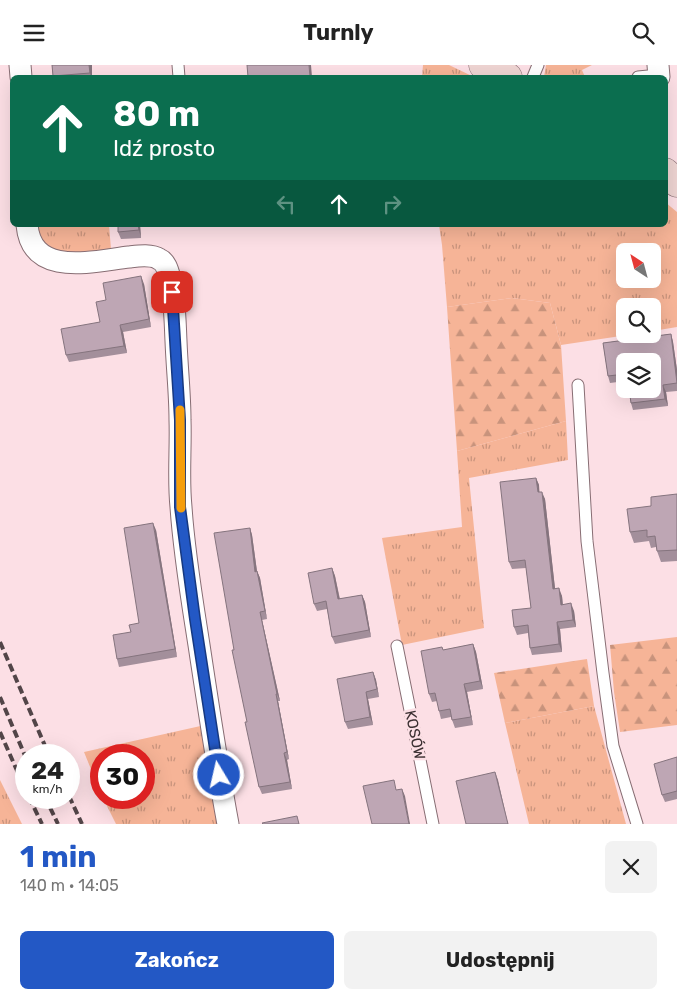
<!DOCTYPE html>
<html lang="pl">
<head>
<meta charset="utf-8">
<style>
	:root { --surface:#fff; --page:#f2f2f2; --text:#222; --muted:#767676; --accent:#2358c5 }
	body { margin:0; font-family:Rubik,sans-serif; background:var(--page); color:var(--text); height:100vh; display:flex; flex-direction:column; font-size:19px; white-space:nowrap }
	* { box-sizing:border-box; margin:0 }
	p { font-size:16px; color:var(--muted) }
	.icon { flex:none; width:28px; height:28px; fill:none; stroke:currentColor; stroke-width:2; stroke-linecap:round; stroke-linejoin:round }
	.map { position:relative; height:759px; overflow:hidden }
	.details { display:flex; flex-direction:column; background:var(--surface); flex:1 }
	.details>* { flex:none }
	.top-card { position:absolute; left:10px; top:10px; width:658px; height:152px; border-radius:8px; box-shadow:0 5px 20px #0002; background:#0b6e4f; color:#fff; overflow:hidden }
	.needle { width:32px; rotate:324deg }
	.tools { position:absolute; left:616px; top:178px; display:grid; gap:10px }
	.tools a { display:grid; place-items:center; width:45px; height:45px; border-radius:8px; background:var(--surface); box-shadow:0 5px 20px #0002; font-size:25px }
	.speed { position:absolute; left:15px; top:679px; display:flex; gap:10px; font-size:25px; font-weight:700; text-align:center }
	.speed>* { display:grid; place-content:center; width:65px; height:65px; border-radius:50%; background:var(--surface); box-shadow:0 5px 20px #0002; line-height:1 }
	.speed small { font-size:12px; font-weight:400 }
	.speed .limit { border:8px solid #d22; background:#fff; color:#111 }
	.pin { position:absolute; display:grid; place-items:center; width:42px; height:42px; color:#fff; margin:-21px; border-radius:10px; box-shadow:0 2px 8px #0006 }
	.me { position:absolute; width:55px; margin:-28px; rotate:351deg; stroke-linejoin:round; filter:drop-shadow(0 0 4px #0008) }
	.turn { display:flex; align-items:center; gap:18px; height:105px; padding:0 20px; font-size:22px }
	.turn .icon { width:65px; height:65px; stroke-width:2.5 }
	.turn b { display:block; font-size:35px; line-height:42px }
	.lanes { display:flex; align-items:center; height:48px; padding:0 20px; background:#0003; justify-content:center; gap:25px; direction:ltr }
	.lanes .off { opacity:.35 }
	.round { display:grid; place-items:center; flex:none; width:52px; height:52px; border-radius:8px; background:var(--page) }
	.summary { display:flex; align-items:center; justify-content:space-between; height:85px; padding:0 20px }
	h1 { font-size:30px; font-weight:700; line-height:38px; color:var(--accent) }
	.button { display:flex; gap:10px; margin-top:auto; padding:10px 20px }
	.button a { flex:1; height:58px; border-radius:8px; background:var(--accent); color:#fff; font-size:20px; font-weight:700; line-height:58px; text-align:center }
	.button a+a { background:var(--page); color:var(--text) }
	header { display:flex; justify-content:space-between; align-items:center; height:65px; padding:0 20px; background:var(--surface); font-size:22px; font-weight:700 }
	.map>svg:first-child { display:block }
	.grass { fill:url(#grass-tufts); fill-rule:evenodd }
	.forest { fill:url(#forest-firs) }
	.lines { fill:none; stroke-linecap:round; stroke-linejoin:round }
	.lane-casing { stroke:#876d73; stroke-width:13 }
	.street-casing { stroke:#876d73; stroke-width:23 }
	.secondary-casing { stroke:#876d73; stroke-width:29 }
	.lane { stroke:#fff; stroke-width:11 }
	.street { stroke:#fff; stroke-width:21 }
	.secondary { stroke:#eed4d2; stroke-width:28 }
	.rail { stroke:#524548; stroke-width:4; stroke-dasharray:8 4; stroke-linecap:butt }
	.wall { fill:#a38f9b }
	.shaded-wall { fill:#85747e }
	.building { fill:#bea6b4; stroke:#85747e }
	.route-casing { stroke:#173980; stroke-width:12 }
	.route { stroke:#2358c5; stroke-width:9 }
	.slow { stroke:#f59e0b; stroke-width:9 }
	.labels { text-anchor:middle; stroke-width:5; stroke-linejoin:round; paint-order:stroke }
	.street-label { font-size:15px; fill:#3b3032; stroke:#fcdfe5 }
</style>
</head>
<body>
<header><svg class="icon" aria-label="menu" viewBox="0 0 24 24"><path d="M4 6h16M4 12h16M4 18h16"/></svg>Turnly<svg class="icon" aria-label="search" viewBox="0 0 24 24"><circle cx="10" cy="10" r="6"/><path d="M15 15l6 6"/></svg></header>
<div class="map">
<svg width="677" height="759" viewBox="0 0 677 759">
	<defs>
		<pattern id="grass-tufts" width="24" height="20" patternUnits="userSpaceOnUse" patternTransform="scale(1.25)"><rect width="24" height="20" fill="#f6b497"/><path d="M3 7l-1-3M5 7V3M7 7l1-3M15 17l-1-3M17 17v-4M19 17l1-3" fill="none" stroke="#c8937c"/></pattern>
		<pattern id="forest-firs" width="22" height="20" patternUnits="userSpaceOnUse" patternTransform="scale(1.25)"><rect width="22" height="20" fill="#f6b497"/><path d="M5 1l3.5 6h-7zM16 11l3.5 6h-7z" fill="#c8937c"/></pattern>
	</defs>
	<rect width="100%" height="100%" fill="#fcdfe5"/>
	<path class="grass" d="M423,0H449L474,12H422Z
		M546,0H592L582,5L585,12H544Z
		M665,137L677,147V262L653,266L652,241H625V269H634L561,280L550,238L512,233L447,242L442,180L439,160H665ZM625,186H652V214H625Z
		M33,160H109L111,184L63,191L50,188Z
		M566,356L568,395L469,413L484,563L402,580L382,473L462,462L457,386Z
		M594,641L626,759H529L505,658Z
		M205,660L222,759H116L103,733L144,732V690H101V729L84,687Z
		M0,715L22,759H0Z"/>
	<path class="forest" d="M512,233L550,238L561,280L566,356L457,386L447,242Z
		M677,572V660L620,667L614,627L610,580Z
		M587,594L594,641L505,658L494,608Z"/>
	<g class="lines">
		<g class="lane-casing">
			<path id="lane" d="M178,0L179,12
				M533,12L538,0
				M638,12L659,10
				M578,320L587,476L603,608L613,681L637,759
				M397,581L433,759"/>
		</g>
		<g class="street-casing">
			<path id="street" d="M20,0L21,12
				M658,0L659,12
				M27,160C32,213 93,196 129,192C138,191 151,189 159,194C166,197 168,206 170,213C175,233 175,256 176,276C177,303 180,329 180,355C181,384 178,413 181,442C184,488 192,535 199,580C208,640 217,700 228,759"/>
		</g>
		<g class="secondary-casing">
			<path id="secondary" d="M483,0L508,12
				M665,107L677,118"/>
		</g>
		<use href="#lane" class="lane"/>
		<use href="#street" class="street"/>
		<use href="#secondary" class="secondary"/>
		<path class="rail" d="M0,577L49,690
			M0,632L26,693
			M0,667L26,726
			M69,731L82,759
			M29,732L42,759
			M45,732L58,759"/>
	</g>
	<path class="wall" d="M52,0H92V12H53Z
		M118,160H140L141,173L121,174L118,167Z
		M144,219L151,262L123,267L127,288L69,297L66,290L100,257Z
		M671,269L673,277L677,305V326L666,327L668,341L633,345L631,338L629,324H652V296H625V316L610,318L608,311L603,278Z
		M536,413L539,420V427L545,434L555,524L562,531L563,539L574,546L576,562L560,564L562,587L532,590L530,583L528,568L517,570L514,562L531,543L526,503L512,504L509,497Z
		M677,429V496L661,497L657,486L656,482L651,483L649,476L634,478L630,467L651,441Z
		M250,463L252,470L257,506L260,513L267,554L262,555L280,636H278L289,694L287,695L292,724L262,729L259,722L234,585Z
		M156,465L177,592L119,602L117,594L139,558Z
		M332,503L335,511L340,534L362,530L365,537L371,572L335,579L332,572L327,544L317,546L314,539Z
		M473,579L476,587L483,624L467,627L473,660L455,663L451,652L441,654L439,646L437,636L432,637L429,629L443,585Z
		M373,607L376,615L379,632L368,634L373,660L348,664L345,657Z
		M677,692V734L665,737L662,730Z"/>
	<path class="shaded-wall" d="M89,0H92V12H91L90,8Z
		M309,0H311L312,12H310Z
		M138,160H140L141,173L139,165Z
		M141,211L144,219L151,262L149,254Z
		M120,260L123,267L127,288L124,281Z
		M671,269L673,277L677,305V318Z
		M663,320L666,327L668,341L665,334Z
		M536,413L539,420L540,435L538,427Z
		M542,427L545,434L556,532L553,524Z
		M153,458L156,465L177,592L175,584Z
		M250,463L252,470L258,514L255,507Z
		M332,503L335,511L341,541L338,534Z
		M257,506L260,513L267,554L265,546Z
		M559,523L562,531L563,547L561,540Z
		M362,530L365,537L371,572L369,565Z
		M571,538L574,546L576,562L573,555Z
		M260,547L262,555L280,636L277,629Z
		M557,557L560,564L562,587L559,579Z
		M473,579L476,587L483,624L480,616Z
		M373,607L376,615L379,632L377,624Z
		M464,619L467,627L473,660L471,652Z
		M366,627L368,634L373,660L370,652Z
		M276,629L278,636L289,694L287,687Z
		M284,688L287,695L292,724L290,717Z
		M495,707L498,715L508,759Z
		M402,724L405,731L410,759H409Z"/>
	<path class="building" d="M52,0H89L90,8L53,11Z
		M247,0H309L310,12H248Z
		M118,160H138L139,165L118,167Z
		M141,211L149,254L120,260L124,281L66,290L61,264L100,257L96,237L106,235L103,218Z
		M671,269L677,318L663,320L665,334L631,338L629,324H652V296H625V309L608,311L603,278Z
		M536,413L538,427H542L553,524L559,523L561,540L571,538L573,555L557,557L559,579L530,583L528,560L514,562L512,545L531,543L525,495L509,497L500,417Z
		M677,429V485L657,486L655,471L647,472V465L630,467L627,444L651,441V432Z
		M153,458L175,584L117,594L113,570L131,567L129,560L139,558L124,463Z
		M250,463L255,507L257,506L265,546L260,547L277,629H276L287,687L284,688L290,717L259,722L245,657H247L232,585H234L214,468Z
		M332,503L338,534L362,530L369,565L332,572L326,536L314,539L308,508Z
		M473,579L480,616L464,619L471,652L452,655L450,644L439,646L435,628L429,629L421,586L442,582L443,585Z
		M373,607L377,624L366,627L370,652L345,657L337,614Z
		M677,692V726L662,730L654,699Z
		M495,707L508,759H466L456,716Z
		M394,715L396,725L402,724L409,759H372L363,721Z
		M297,751L299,759H263L262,758Z"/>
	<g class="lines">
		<g class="route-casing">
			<path id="route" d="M172,227L180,355V442L195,554L219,710"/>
		</g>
		<use href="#route" class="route"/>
		<path class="slow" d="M180,345L181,443"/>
	</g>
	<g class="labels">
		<g class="street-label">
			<text transform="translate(415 670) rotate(78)" y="5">KOSÓW</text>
		</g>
	</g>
</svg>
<div class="tools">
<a><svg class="needle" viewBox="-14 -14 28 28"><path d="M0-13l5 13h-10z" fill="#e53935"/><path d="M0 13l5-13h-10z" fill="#767676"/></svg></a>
<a><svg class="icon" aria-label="search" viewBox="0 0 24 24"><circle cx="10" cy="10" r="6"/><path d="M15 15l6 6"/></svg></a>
<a><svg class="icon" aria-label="layers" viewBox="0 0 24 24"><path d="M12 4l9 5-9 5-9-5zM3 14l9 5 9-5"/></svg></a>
</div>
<div class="speed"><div>24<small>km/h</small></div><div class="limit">30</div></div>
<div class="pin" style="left:172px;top:227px;background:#d93025"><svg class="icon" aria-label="arrive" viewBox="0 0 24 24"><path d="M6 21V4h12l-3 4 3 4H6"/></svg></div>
<svg class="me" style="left:219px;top:710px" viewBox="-20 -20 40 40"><circle r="17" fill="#2358c5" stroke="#fff" stroke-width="3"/><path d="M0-11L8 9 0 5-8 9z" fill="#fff"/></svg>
<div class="top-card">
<div class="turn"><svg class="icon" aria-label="ahead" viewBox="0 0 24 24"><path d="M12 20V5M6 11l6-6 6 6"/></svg><div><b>80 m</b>Idź prosto</div></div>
<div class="lanes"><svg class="icon off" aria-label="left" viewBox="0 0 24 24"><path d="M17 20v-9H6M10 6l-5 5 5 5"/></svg><svg class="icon" aria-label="ahead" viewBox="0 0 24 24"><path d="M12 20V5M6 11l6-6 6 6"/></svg><svg class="icon off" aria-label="right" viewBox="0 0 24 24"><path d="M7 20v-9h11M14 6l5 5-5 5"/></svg></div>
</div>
</div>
<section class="details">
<div class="summary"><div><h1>1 min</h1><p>140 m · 14:05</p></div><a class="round"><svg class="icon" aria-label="close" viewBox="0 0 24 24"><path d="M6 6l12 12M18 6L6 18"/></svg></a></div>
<div class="button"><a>Zakończ</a><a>Udostępnij</a></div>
</section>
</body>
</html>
